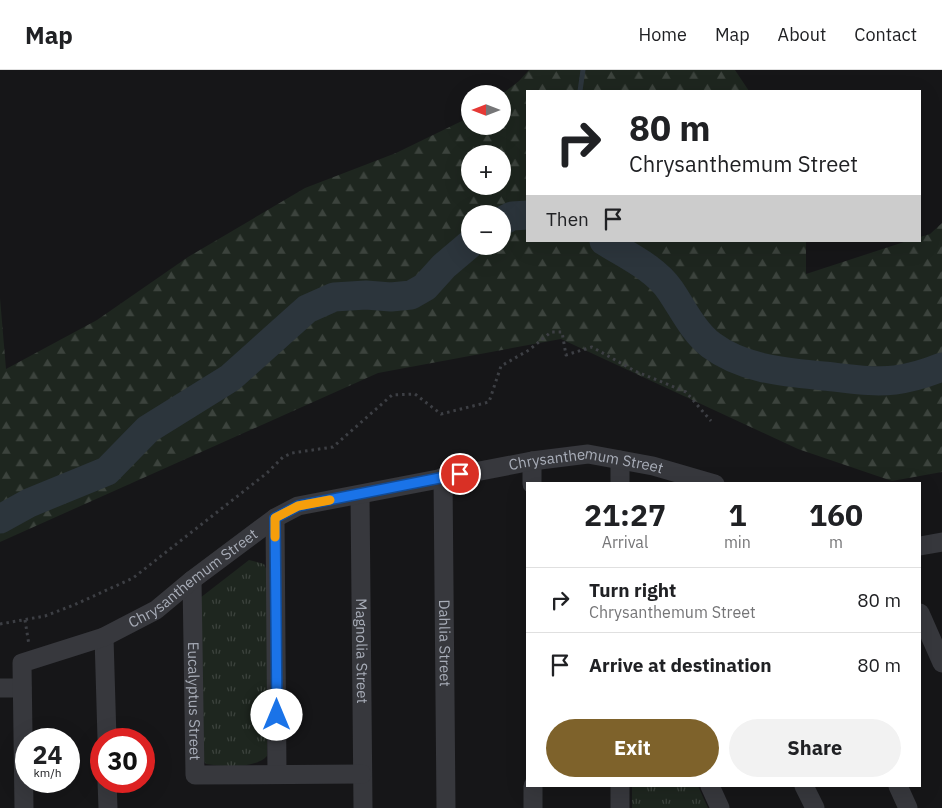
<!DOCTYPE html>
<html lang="en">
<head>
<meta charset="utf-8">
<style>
	:root { --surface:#fff; --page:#f2f2f2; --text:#202124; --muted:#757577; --line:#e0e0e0; --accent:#7e622b }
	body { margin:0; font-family:"IBM Plex Sans",sans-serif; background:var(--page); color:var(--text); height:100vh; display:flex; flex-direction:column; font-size:19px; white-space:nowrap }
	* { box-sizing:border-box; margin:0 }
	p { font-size:16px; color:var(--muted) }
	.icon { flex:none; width:28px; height:28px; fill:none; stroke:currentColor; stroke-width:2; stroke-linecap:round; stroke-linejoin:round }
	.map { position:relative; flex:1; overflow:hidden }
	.sheet { position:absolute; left:526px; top:412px; width:395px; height:305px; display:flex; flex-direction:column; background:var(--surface); border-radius:0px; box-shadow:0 5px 20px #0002 }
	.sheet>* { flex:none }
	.hud { position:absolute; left:526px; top:20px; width:395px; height:152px; border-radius:0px; box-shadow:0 5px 20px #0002; background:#fff; color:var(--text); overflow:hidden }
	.needle { width:32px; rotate:270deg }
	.fabs { position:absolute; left:461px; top:15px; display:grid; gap:10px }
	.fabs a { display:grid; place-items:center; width:50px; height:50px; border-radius:50%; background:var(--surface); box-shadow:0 5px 20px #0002; font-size:25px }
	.speed { position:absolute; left:15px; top:658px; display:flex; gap:10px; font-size:25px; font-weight:700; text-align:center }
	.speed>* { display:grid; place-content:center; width:65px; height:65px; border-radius:50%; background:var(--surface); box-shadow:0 5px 20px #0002; line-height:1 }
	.speed small { font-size:12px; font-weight:400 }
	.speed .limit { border:8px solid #d22; background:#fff; color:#111 }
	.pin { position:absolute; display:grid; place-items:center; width:42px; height:42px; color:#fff; margin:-21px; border:2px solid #fff; border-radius:50%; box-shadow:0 1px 5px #0007 }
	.me { position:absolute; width:55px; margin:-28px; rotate:0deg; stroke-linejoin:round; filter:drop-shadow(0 0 4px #0008) }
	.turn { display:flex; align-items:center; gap:18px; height:105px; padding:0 20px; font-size:22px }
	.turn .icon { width:65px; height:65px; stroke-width:2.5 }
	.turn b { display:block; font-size:35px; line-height:42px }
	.then { display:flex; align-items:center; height:48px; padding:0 20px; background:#0003; gap:10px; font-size:19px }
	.eta { display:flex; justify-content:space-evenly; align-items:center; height:85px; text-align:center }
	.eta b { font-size:30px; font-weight:700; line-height:35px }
	.primary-button { display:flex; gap:10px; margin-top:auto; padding:10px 20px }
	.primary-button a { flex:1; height:58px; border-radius:30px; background:var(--accent); color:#fff; font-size:20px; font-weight:700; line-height:58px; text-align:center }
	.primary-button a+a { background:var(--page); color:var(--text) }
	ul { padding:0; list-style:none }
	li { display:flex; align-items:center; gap:15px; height:65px; padding:0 20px; border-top:1px solid var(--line) }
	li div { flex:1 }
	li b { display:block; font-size:19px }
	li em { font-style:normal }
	header { display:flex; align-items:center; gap:30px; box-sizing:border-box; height:70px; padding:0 25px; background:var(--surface); border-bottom:1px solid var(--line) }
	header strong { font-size:24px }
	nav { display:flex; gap:28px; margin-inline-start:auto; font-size:18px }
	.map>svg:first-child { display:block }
	.grass { fill:url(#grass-tufts) }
	.forest { fill:url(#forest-firs); fill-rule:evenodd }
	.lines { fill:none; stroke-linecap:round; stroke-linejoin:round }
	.stream { stroke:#2c353c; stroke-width:5 }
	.river { stroke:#2c353c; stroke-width:29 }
	.path { stroke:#3d3f44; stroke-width:3; stroke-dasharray:2.5 4; stroke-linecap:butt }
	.minor { stroke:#37383d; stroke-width:19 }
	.route-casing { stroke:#114b97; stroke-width:12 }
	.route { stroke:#1a73e8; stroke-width:9 }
	.slow { stroke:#f59e0b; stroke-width:9 }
	.labels { text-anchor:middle; stroke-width:4.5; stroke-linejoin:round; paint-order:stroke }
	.street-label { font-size:15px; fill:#a8adb8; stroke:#111113 }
</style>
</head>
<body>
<header>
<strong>Map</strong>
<nav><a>Home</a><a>Map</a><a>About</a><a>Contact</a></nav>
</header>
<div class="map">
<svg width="942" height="738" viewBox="0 0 942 738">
	<defs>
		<pattern id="grass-tufts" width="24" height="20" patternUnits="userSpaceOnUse" patternTransform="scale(1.25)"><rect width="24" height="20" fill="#1e261f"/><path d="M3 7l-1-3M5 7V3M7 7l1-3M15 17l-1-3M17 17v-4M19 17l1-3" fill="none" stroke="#3c433d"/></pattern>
		<pattern id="forest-firs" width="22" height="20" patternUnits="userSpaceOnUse" patternTransform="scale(1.25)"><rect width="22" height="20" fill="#1e261f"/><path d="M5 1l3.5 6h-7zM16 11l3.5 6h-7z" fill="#3c433d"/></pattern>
	</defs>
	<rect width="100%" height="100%" fill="#161618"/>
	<path class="grass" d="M249,490L264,494L267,501V686C255,699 223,697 206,694L202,689L200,528Z
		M632,716H698L708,738H632Z"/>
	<path class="forest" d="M529,0H735L749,21H528V171H806V204L907,171H920V167L930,164L942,153V402L892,411L798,379L561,269L378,303L0,472V228L6,299L97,250L188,187L305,118L396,83L470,47V56H502V24L519,11ZM470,84H502V116H470ZM470,144H502V176H470Z"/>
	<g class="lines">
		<path class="stream" d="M580,21L583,0"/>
		<path class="river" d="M502,151L512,146L528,145
			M604,171C626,185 655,198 670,220C683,239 693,261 711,275C743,299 784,302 823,306C847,308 870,313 895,310C911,308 927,303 942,297
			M0,449L29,433L107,401L148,359L230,308L307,239L334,227L366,225L391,227L411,225L425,217L444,196L470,174"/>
		<path class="path" d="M25,550L29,575
			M0,554L45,546L74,535L133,508L267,403L283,387L292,383L333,377L392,325L415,324L441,344L489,332L501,296L529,280L551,262H562L566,285L592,277L635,301L686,322L711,351"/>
		<g class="minor">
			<path d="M620,390V414"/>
			<path d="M532,391V414"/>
			<path id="s1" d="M443,407L446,738"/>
			<path id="s2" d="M360,425L363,738"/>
			<path d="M275,448L277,704"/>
			<path d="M920,476L942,472"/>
			<path id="s3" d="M192,510L195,705L362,704"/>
			<path d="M920,543L942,593"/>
			<path d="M104,567L107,669"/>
			<path d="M0,618H22"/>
			<path d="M107,711L108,738"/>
			<path d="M533,716V738"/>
			<path d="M620,716V738"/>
			<path d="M710,716L720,738"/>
			<path d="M804,716L815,738"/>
			<path d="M898,716L908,738"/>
			<path id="s4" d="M24,738L22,593L104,567L156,540L192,510L275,448L298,436L532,391L588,384L653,396L715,414"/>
		</g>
	</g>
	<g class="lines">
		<g class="route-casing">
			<path id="route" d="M277,645L275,448L298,436L460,404"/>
		</g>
		<use href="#route" class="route"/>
		<path class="slow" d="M275,467V448L298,436L330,430"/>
	</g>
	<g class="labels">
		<g class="street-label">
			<text dy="5" stroke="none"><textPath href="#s4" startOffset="759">Chrysanthemum Street</textPath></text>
			<text dy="5" stroke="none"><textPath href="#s4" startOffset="338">Chrysanthemum Street</textPath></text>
			<text dy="5" stroke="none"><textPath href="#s1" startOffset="166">Dahlia Street</textPath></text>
			<text dy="5" stroke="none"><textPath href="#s2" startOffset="156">Magnolia Street</textPath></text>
			<text dy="5" stroke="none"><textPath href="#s3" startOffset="121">Eucalyptus Street</textPath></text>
		</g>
	</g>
</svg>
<div class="fabs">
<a><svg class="needle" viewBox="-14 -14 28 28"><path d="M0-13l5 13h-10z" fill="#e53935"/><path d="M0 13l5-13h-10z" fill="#757577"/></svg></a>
<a>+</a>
<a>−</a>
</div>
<div class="speed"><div>24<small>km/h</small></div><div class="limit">30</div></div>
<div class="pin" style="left:460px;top:404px;background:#d93025"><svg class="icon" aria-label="arrive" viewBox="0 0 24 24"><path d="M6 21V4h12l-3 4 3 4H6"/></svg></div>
<svg class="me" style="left:277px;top:645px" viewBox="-20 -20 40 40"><circle r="19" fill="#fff"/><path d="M0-13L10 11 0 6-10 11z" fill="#1a73e8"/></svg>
<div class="hud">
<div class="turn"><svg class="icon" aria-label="right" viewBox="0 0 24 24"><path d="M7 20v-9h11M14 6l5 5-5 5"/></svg><div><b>80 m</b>Chrysanthemum Street</div></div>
<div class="then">Then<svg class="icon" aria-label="arrive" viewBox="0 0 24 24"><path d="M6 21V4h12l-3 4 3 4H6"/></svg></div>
</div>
<section class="sheet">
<div class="eta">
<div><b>21:27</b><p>Arrival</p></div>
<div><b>1</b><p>min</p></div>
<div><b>160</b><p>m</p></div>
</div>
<ul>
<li><svg class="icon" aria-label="right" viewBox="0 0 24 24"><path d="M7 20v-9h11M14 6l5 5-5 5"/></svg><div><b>Turn right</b><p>Chrysanthemum Street</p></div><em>80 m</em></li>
<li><svg class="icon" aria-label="arrive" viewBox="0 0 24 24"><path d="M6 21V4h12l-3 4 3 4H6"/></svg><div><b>Arrive at destination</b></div><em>80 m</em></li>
</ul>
<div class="primary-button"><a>Exit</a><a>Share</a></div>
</section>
</div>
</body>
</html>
